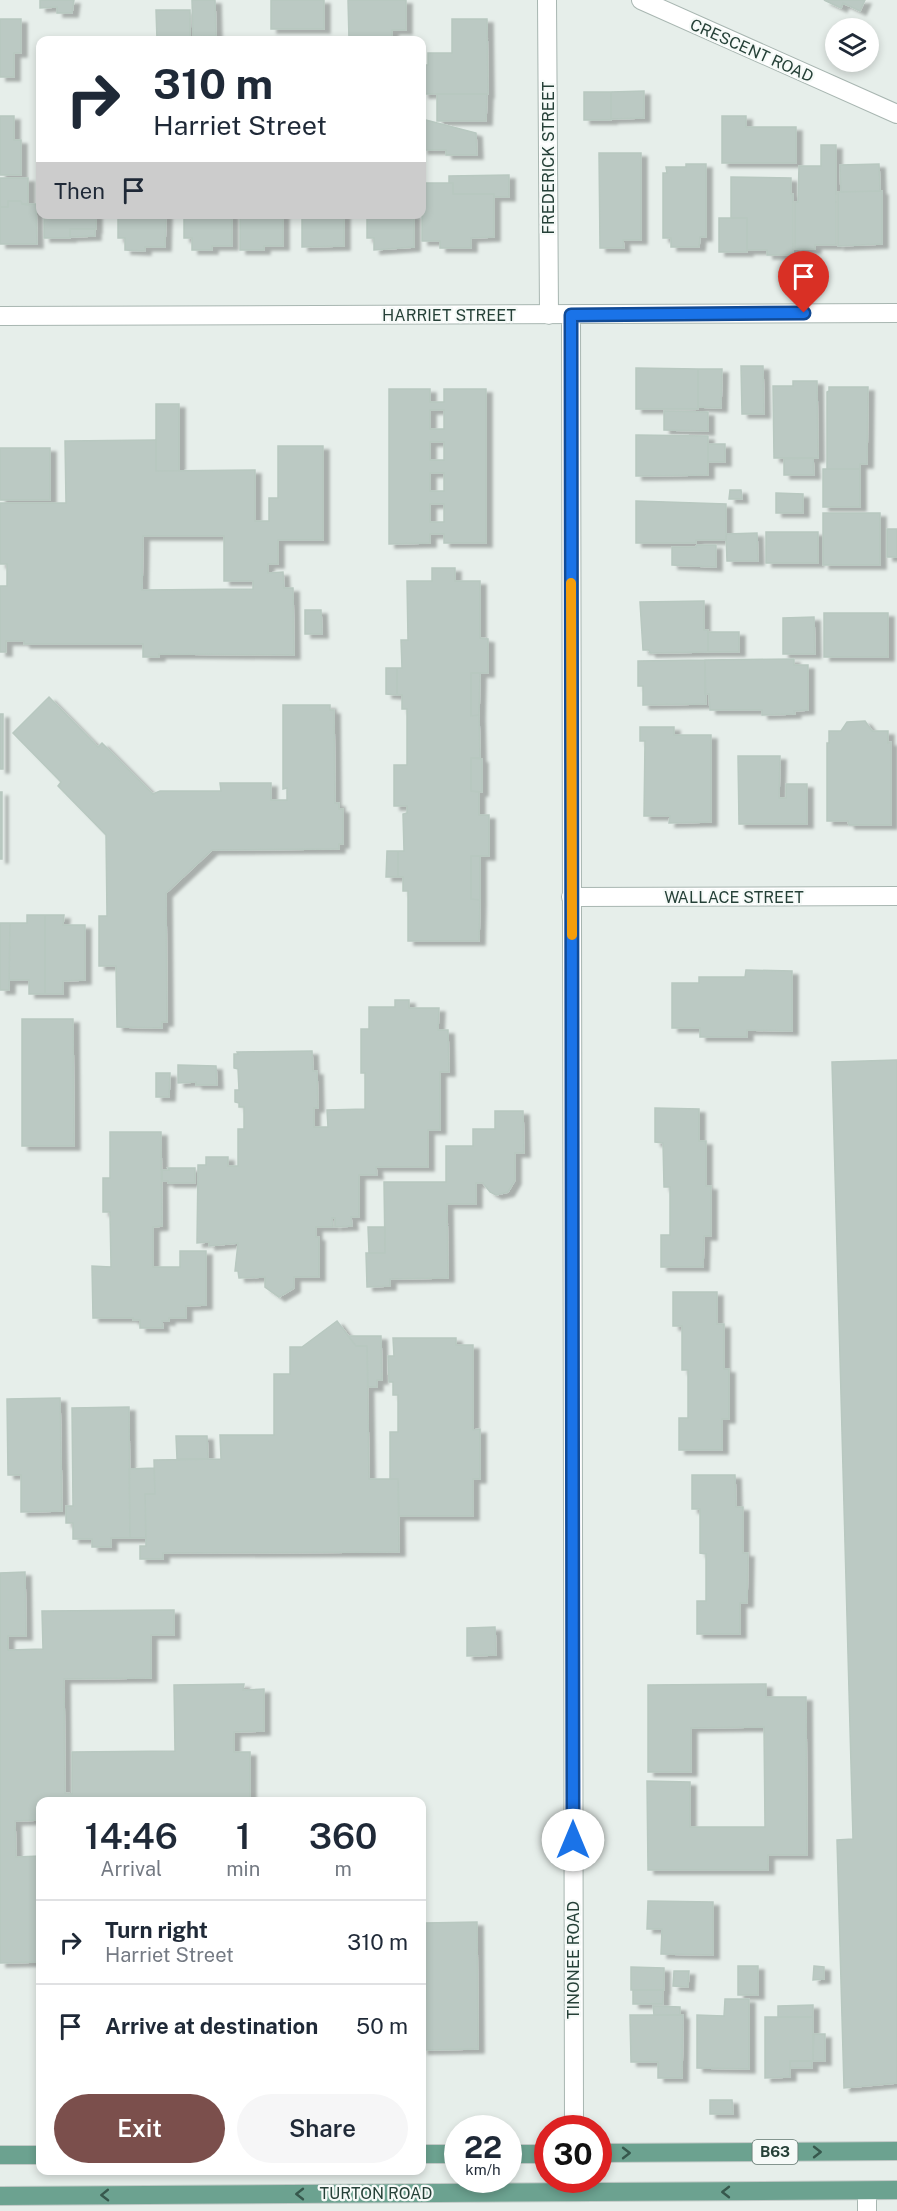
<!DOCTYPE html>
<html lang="en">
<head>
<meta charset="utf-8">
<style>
	:root { --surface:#fff; --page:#f6f6f7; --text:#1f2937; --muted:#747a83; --line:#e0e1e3; --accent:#7b4f4c }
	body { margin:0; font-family:"Public Sans",sans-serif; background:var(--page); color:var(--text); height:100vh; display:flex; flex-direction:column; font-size:22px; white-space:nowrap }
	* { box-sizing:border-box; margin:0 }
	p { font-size:20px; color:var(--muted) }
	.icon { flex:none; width:33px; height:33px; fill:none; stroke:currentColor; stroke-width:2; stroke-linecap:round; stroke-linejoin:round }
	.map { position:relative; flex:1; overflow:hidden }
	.sheet { position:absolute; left:36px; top:1797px; width:390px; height:378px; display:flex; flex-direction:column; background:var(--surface); border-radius:12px; box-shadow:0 3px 9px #0003 }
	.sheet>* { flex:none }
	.banner { position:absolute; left:36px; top:36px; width:390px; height:183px; border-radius:12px; box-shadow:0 3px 9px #0003; background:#fff; color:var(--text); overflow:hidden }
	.tools { position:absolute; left:825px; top:18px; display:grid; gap:12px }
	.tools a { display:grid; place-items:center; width:54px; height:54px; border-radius:50%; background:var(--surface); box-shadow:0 3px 9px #0003; font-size:30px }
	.speed { position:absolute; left:444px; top:2115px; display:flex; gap:12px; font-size:30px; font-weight:700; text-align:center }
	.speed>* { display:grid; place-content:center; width:78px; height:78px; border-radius:50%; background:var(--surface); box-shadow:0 3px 9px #0003; line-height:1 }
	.speed small { font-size:15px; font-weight:400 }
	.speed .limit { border:9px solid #d22; background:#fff; color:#111 }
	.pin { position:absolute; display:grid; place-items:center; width:51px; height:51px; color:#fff; margin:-62px -26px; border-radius:50% 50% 50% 0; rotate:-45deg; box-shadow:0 0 6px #0007 }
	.pin .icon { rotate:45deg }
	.me { position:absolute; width:66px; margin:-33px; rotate:0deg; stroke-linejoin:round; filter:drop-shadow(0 0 4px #0008) }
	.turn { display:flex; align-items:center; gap:21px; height:126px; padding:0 18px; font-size:27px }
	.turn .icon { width:78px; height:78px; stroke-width:2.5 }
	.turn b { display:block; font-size:42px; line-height:51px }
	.then { display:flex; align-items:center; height:57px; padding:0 18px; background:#0003; gap:12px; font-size:22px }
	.eta { display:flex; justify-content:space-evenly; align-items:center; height:102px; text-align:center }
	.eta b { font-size:36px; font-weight:600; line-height:42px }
	.action { display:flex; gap:12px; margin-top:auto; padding:12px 18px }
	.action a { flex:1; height:69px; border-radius:36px; background:var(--accent); color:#fff; font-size:24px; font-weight:600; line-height:69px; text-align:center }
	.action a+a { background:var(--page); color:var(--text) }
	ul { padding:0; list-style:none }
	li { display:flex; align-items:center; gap:18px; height:84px; padding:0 18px; border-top:2px solid var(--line) }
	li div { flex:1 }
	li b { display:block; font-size:22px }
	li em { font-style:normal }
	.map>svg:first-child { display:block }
	.building { fill:#bbc9c3; stroke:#b8c8c0; stroke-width:1.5; fill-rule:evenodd; filter:url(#shadow) }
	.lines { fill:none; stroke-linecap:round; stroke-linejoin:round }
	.minor-casing { stroke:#a8b6b1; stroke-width:20 }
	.primary-casing { stroke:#c2cac7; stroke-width:20 }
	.minor { stroke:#fff; stroke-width:18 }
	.primary { stroke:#6ca290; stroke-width:18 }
	.oneway { stroke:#37584d }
	.route-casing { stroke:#114b97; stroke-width:15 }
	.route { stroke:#1a73e8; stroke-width:10 }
	.slow { stroke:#f59e0b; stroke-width:10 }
	.labels { text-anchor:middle; stroke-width:4.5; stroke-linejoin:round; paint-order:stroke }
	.shield { fill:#f6faf8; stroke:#647871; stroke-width:1.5 }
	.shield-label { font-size:15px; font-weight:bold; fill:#254037 }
	.street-label { font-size:16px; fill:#254037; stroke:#f6faf8 }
</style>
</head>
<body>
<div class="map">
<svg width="897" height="2211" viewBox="0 0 897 2211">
	<defs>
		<filter id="shadow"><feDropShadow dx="6" dy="4" stdDeviation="1.5" flood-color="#0004"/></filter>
	</defs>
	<rect width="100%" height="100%" fill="#e6eeea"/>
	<path class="building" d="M40,0H74L72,13H57V7L40,8Z
		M192,0H215L216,36L193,37Z
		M271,0H324V29H271Z
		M348,0H406V30H392V40H349Z
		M824,0H865L860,11L843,3L841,8Z
		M156,10H190V40H157Z
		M0,19H21V53H14V77H0Z
		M452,19H487L488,94H423L422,65H428V53H452Z
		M644,91V118L611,119V92Z
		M584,92H611V120H584Z
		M437,94H487L486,121H437Z
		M0,116H14V140H21V175H0Z
		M722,116H746V127H796V163H722Z
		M422,119L476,133L477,155H446V150H422Z
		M821,145H836V245H815V249H795V202H798L799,166H821Z
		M599,153H641V240H623L624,248H600Z
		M686,164H706V237H700L699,247H671V238H663V173H667L666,167H686Z
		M879,164L880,191L841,192L840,165Z
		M509,175V197H494V194H453V183H449V176Z
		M731,177L791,178V194H793V255H767V250H747V218H731Z
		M0,178H28V205L22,204L21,201H8V207H0Z
		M422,183H453V194H494V237L471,238V248H440V241H422Z
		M882,191V244L838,246V192Z
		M8,201H21L22,204H36L37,244H0V207H8Z
		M44,214H96V229H70V238H44Z
		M118,214H166L165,247H145V251L125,250V238H118Z
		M184,214H232V246H212V250H192V238H184Z
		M240,214H283V246H264V250H240Z
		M302,214H344V246L302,247Z
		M367,214H414V247L374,250V238H367Z
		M719,218H747V252H719Z
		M70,229H95V236L70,237Z
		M741,366H763L764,414H742Z
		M636,368L698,369V409H636Z
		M698,369H722L721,408L698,407Z
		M793,381H817L818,458H774L773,386H793Z
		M829,387H868L867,464H860V469H827V392L829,391Z
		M389,389H430V402H444V389H486V543H444V534H430V543L389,544ZM430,410H444V429H430ZM430,442H444V460H430ZM430,473H444V491H430ZM430,504H444V522H430Z
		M156,404H179V471H156Z
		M664,411L708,412V431L664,430Z
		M636,435L708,436V475L636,476Z
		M156,440V471L255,470V521H269V498H278V446H323V540H278V564H268V573L283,572L284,588H293L294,655L159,654V657H143V644H24V641H6V652H0V586H7V564H0V503H66L65,441ZM143,536H224V581H253V589L142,590Z
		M708,444H725V462H708Z
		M0,448H50V500H0Z
		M813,458L814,475H784V459Z
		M823,469H860V507H823Z
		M730,490H741L742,499H729Z
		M776,493L803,494V513H776Z
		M636,501L726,504V540H696V543H636Z
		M823,513H880V565H823Z
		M887,529H897V557H887Z
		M766,532H818V563H766Z
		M757,533L758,561H727L726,534Z
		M697,545H716V567L672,565V547H696Z
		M432,568H455V581H480V638L488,639V673H471V716L479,715L480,758H471V791L479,792V815H489V856H471V899L480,900L479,941H408V891H403V877H398V851H404L403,814L407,813V806H394V765H407V709H402V695H397V668H402L401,640H408L407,581H432Z
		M704,601V630H708V652L650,653L649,650H643L640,602Z
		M305,610H321L322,634H305Z
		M824,613H888V657H824Z
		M814,617L815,654H783V618Z
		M708,632H739V652H708Z
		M794,659V665H808V710L794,711L795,714L762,715V710H710L709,694H705V660Z
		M705,660L706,704L643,705V686H638V661Z
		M386,668H397V695L386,694Z
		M471,673H480L479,715L471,716Z
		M49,697L98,747L102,743L153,794L160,791H221L220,783H271V800H287V788L283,789V705H330V710H334L335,803H339V809H343V844H339V849L212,850L166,893L167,1022H162V1028L117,1027L116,966H99V916H107L106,835L58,786L61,782L13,733Z
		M0,714H3V769H0Z
		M865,721L872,731H888V743L891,742V825H849L848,821H827V743H829V731H841L847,722Z
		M640,727H674V735H711V822L669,823L670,816H644L645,741H640Z
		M738,756H780L779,798H786V784H807V824H739Z
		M471,758L482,759V792L471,791Z
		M0,792H2V859H0Z
		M387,851H398V877H386Z
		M471,856H480V900L471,899Z
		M27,915H45V994H29V980H9L10,923H27Z
		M45,915H64L63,925H85V980L63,981V994H45Z
		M0,923H10L9,990H0Z
		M746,970L792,971V1031L747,1030V1037H700V1028H672V983H699V977H745Z
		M395,1000H409V1008H439L438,1030H448L449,1072H440V1130H428V1167H376L377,1175H359V1217H351L352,1226L335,1227V1218H332L333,1227H316V1237H319V1277H294V1288L279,1297L265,1287V1277L239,1278L238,1271H235L238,1243L209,1246V1242L197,1243L198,1165H206V1157H228V1166H238V1129H244V1107H239V1103L235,1102V1090H239L238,1069L234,1068V1054H238L237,1052L312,1051L313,1071H317L318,1108H314V1127H328L327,1110L365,1109V1073H361V1029H369V1007H395Z
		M22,1019H73L74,1146H22Z
		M897,1060V2083L844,2088L837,1840L853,1839L832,1062Z
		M178,1065L216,1066L217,1085H196V1082L178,1083Z
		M156,1073H170L169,1097H156Z
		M655,1108L699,1109V1141H706V1186H711V1236H704L703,1267H661V1235H670V1187H664L663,1143L655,1142Z
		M495,1111H523L524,1153H515V1180L508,1192L496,1195L490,1192L483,1183H476V1204H447L448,1278L390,1279V1286L367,1287L366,1253H385L384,1182H446V1146H473V1129H495Z
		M110,1132H161L162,1226L153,1227V1267H180V1251H206V1305L186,1306V1318H169V1321H162L163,1328H140V1320H133V1318H93L92,1266L111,1267L110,1212H103V1178H110Z
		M168,1168H195V1183H168V1181H162V1170H169Z
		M368,1227H385V1253H369Z
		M673,1292H717V1324H724V1369H729V1419H722V1450H679V1418H688V1370H682V1326H673Z
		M337,1321L356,1346H367L369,1479H398L399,1552L163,1553V1559H140V1546H146L145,1494H155L154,1460L221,1459L220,1435H274V1374H290V1347H302Z
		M348,1336H381L382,1380H377V1387H368L367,1346H356Z
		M393,1338H456V1345H473V1430L480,1429V1479H473V1516H399L398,1479H390V1432H398V1395H393V1382H389L388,1356H394Z
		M60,1398L62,1511L21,1512V1475H8L7,1399Z
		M129,1407L130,1538H111V1547H92V1539H73V1523H66V1506H73L72,1408Z
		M176,1436H207L208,1459H177Z
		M154,1468L155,1494H145L146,1538H130L129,1469Z
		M692,1475H735L736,1507H743V1553H748L747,1603H740V1634H697V1601H706V1554L700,1553V1509H692Z
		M25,1572L26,1636H8V1650L43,1649L42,1611L174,1610V1635H151V1678L64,1679L65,1793L72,1794V1752L175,1751L174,1685L244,1684L243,1690L264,1689V1731L234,1732V1752H250V1802H40V1820L15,1821L16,1857L40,1856V1962L0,1963V1573Z
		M495,1627L496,1655L467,1656V1628Z
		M766,1684V1697H806L807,1855H768V1870H648L647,1781L690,1782V1827H765L764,1727L691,1728V1772H648V1685Z
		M648,1901L713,1902V1955L661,1954L662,1929H647Z
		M477,1922L478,2049L422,2050V1999H426L425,1923Z
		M738,1966H758V1995H738Z
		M814,1966L824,1967V1979L813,1980Z
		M631,1967L664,1968V1990H631Z
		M674,1971H689L688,1987L673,1986Z
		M633,1990H663V2004H633Z
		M725,1999H749V2069L697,2068V2015L724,2016Z
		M813,2005V2017H778V2006Z
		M653,2006L680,2007V2015H654Z
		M630,2015H683L682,2078H658V2062H631Z
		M765,2017H813V2061H790V2077L765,2078Z
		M814,2034H825V2061H813Z
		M790,2061H812V2068H790Z
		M710,2100H732L733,2114H710Z"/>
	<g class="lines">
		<g class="minor-casing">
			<path id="minor" d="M547,0L549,315
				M641,0L897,114
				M571,315L574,2128
				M0,316L897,313
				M571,897L897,896
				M867,2191V2211"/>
		</g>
		<g class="primary-casing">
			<path id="primary" d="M598,2153L897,2151
				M422,2154H458
				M508,2154H548
				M0,2155H40
				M0,2196L897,2190"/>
		</g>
		<use href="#minor" class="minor"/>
		<use href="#primary" class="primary"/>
	</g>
	<defs><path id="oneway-chevron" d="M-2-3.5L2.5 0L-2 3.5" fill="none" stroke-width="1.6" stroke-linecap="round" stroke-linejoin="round" transform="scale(1.5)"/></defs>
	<g class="oneway">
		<use href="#oneway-chevron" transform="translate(817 2152)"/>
		<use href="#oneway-chevron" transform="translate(626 2153)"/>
		<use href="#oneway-chevron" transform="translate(726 2192) rotate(180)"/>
		<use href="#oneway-chevron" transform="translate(300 2194) rotate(180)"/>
		<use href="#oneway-chevron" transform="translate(105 2195) rotate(179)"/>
	</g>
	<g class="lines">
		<g class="route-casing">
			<path id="route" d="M573,1840L571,315L804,313"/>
		</g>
		<use href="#route" class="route"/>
		<path class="slow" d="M571,583L572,935"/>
	</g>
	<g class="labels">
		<rect class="shield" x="752.5" y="2140" width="45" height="24" rx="4.5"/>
		<g class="shield-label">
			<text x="775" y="2157">B63</text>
		</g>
		<g class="street-label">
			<text transform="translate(752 50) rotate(24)" y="6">CRESCENT ROAD</text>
			<text transform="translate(548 158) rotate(-90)" y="6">FREDERICK STREET</text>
			<text x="449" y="321">HARRIET STREET</text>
			<text x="734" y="903">WALLACE STREET</text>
			<text transform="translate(573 1960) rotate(-90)" y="6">TINONEE ROAD</text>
			<text x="376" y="2199">TURTON ROAD</text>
		</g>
	</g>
</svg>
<div class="tools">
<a><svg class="icon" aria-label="layers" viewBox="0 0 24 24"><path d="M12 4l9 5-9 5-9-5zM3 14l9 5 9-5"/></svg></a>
</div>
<div class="speed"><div>22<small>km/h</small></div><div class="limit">30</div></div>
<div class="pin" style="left:804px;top:313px;background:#d93025"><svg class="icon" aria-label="arrive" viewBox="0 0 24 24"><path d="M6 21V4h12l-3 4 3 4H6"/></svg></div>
<svg class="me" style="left:573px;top:1840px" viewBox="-20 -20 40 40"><circle r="19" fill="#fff"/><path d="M0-13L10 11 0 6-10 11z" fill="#1a73e8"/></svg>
<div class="banner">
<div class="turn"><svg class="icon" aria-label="right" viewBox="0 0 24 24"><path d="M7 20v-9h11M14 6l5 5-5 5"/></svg><div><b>310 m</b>Harriet Street</div></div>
<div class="then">Then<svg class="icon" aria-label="arrive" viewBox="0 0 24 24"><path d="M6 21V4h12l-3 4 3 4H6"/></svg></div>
</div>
<section class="sheet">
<div class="eta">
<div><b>14:46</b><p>Arrival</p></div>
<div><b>1</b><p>min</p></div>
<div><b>360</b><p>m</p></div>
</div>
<ul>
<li><svg class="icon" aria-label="right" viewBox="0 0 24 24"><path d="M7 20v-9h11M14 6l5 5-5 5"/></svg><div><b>Turn right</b><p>Harriet Street</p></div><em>310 m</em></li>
<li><svg class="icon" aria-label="arrive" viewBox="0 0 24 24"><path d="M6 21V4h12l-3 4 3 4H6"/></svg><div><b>Arrive at destination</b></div><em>50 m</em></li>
</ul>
<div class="action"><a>Exit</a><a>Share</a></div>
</section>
</div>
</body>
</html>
